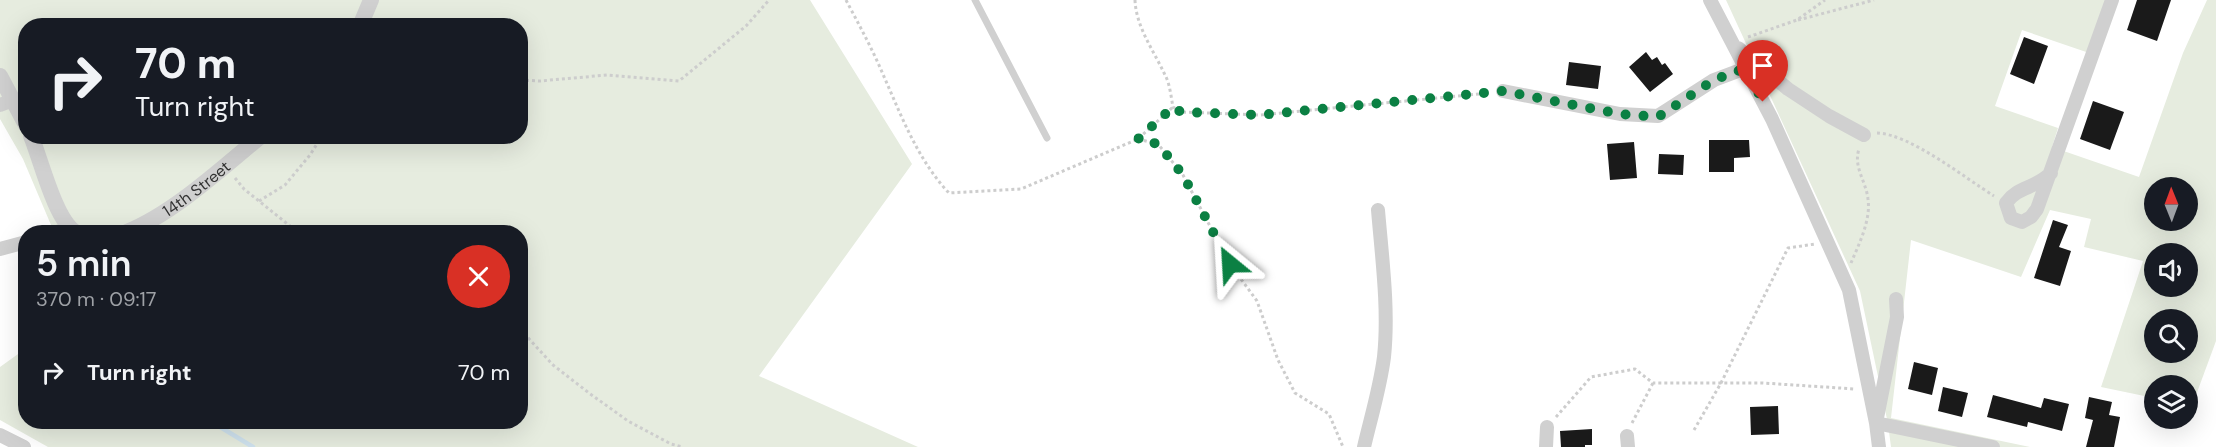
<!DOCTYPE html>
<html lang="en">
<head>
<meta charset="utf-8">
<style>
	:root { --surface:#171b24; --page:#242831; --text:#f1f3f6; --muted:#9ea1a6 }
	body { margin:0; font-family:"DM Sans",sans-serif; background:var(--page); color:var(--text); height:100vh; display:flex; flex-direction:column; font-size:22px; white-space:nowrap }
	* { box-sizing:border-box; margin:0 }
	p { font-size:20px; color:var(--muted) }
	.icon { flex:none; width:33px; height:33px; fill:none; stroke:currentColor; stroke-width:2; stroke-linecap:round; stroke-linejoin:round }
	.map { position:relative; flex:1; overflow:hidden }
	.panel { position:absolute; left:18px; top:225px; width:510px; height:204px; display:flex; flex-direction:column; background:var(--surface); border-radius:24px; box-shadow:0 6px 24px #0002 }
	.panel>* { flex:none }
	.top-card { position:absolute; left:18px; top:18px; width:510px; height:126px; border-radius:24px; box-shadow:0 6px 24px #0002; background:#171b24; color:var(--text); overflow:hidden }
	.needle { width:39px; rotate:359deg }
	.fabs { position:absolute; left:2144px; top:177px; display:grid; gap:12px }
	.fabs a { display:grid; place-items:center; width:54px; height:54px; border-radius:50%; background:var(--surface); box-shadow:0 6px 24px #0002; font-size:30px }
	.pin { position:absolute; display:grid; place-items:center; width:51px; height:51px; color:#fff; margin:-62px -26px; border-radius:50% 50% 50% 0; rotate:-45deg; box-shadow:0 0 6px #0007 }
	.pin .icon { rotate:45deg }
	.me { position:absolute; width:66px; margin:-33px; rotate:333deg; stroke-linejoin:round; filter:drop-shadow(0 0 4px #0008) }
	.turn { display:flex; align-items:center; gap:21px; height:126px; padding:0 18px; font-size:27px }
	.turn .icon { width:78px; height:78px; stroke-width:2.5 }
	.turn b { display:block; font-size:42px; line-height:51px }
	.round { display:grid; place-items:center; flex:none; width:63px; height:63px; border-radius:32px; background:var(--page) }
	.summary { display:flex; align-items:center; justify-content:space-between; height:102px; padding:0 18px }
	h1 { font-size:36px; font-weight:600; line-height:45px }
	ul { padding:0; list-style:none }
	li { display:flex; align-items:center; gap:18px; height:90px; padding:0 18px }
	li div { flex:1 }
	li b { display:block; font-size:22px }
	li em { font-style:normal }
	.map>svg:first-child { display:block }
	.green { fill:#e6ecdf; fill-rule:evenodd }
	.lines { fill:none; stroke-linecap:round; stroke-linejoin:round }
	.stream { stroke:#cfe2ee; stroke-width:4.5 }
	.building { fill:#1a1a1a }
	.path { stroke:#cdcdcd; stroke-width:3; stroke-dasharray:3 3; stroke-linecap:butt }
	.service { stroke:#d0d0d0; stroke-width:7 }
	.minor { stroke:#d0d0d0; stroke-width:14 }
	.tertiary { stroke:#d0d0d0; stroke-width:16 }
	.route { stroke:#0b8043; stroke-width:10; stroke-dasharray:0 18 }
	.labels { text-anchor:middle; stroke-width:6; stroke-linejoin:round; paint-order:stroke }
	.street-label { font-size:16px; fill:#333; stroke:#fff }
</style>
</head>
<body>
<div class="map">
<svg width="2216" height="447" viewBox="0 0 2216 447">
	<rect width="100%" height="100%" fill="#fff"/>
	<path class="green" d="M0,0H810L912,164L759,376L918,447H48L0,420V367L25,349L26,422H520V232H54L23,159L0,119ZM26,26H520V136H26Z
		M1726,0H2111L2092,54L2022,30L1995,106L2058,128L2052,147L2139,177L2183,53L2207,0H2216V341L2192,406L2187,405V386H2154V398L2101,387L2143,261L2084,247L2091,219L2050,210L2021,277L1911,240L1891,418L2030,447H1891L1888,424L1860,291ZM2154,188H2187V220H2154ZM2154,254H2187V286H2154ZM2154,320H2187V352H2154Z"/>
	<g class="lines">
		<path class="stream" d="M212,422L253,447"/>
	</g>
	<path class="building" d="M2137,0H2171L2157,41L2127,30Z
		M2024,37L2048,46L2034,84L2010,74Z
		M1646,52L1652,60L1657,57L1662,65L1665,63L1673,74L1650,92L1629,67Z
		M1569,62L1601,66L1598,89L1566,85Z
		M2093,101L2124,112L2110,150L2080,139Z
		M1709,140H1749L1750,157L1734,158V172H1709Z
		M1634,142L1637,178L1610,180L1607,144Z
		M1659,154L1684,155L1683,175L1658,174Z
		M2053,220L2068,225L2059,247L2071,251L2060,286L2034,278Z
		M1914,362L1938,368L1932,395L1908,389Z
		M1943,387L1968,393L1962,417L1938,411Z
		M1993,395L2041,408L2044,398L2069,404L2062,431L2028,422L2027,427L1987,417Z
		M2089,397L2112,402L2109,415L2120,417L2114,447H2086L2093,420L2085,418Z
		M1778,406L1779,434L1751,435L1750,407Z
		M1592,429V445H1585V447H1561L1560,431Z"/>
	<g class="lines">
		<path class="path" d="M846,0C857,21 868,41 878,63C898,107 915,157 949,193L1021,189L1138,139L1173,107
			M1135,0C1136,27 1154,51 1165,75C1170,84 1171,97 1173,107L1181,112L1260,115L1489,93
			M1798,20L1874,0
			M1748,37L1797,20L1825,0
			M520,80L540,81L607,75L679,81L746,26L769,0
			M1877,133C1910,134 1965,178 1994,196
			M1138,139L1158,144L1183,175L1230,264L1257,301L1278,360L1295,393L1329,414L1343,447
			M235,178L244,189L290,226
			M259,201L285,185L310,155L322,136
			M275,232L290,226L305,232
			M1851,263C1859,244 1871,220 1868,199C1866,181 1853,167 1859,149
			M520,329L553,365L589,393L628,421L671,444L683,447
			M1556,417L1591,377L1635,369L1653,383H1763L1855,389
			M1632,423L1653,383
			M1694,430L1721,383L1788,248L1815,244"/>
		<path class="service" d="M975,0L1047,138"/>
		<path class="minor" d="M1710,0L1772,119L1849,290L1876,423L1879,447
			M1738,48L1788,89L1829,116L1864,135
			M1503,91L1620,114L1658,116L1714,80L1746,68
			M0,105L13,100
			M2051,173C2035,189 2018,186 2006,203L2011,218L2022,222L2031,217L2037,209L2112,0
			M56,232L69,229
			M0,249L26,242
			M1896,299L1897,317L1876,423L1993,447
			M0,435L24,447
			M1627,436L1628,447
			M1364,447C1371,417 1380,388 1384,357C1389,310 1382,258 1378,210
			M1546,447L1547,427"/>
		<g class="tertiary">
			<path d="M360,26L371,0"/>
			<path d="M0,76L26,125"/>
			<path d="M31,136C41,160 55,219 75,232"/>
			<path id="s1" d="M127,232C174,213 222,168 261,136"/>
		</g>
	</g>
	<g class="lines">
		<path class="route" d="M1230,264L1183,175L1158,144L1138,139L1173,107L1181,112L1260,115L1503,91L1620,114L1658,117L1714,80L1746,68L1763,102"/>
	</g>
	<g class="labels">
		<g class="street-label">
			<text dy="6" stroke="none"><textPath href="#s1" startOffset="82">14th Street</textPath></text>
		</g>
	</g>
</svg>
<div class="fabs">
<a><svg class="needle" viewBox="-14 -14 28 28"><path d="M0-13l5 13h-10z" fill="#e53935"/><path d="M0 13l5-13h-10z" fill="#9ea1a6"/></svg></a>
<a><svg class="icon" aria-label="sound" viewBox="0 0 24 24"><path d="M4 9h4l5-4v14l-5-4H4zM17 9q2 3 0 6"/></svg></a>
<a><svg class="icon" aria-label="search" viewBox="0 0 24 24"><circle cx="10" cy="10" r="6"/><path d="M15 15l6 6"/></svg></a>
<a><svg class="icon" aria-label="layers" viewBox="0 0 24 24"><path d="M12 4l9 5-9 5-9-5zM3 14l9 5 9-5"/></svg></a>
</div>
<div class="pin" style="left:1763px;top:102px;background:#d93025"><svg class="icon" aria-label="arrive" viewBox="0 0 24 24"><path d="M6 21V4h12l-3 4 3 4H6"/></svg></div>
<svg class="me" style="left:1230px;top:264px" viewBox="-20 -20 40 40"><path d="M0-17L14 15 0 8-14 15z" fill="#0b8043" stroke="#fff" stroke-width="4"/></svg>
<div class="top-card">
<div class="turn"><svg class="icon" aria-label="right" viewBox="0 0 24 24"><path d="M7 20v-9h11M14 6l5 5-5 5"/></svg><div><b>70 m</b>Turn right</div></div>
</div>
<section class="panel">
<div class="summary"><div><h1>5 min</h1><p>370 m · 09:17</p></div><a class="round" style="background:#d93025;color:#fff"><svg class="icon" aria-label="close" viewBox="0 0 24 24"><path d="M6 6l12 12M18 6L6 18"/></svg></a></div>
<ul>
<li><svg class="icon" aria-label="right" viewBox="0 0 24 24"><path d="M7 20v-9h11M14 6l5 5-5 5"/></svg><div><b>Turn right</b></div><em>70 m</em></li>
</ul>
</section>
</div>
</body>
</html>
